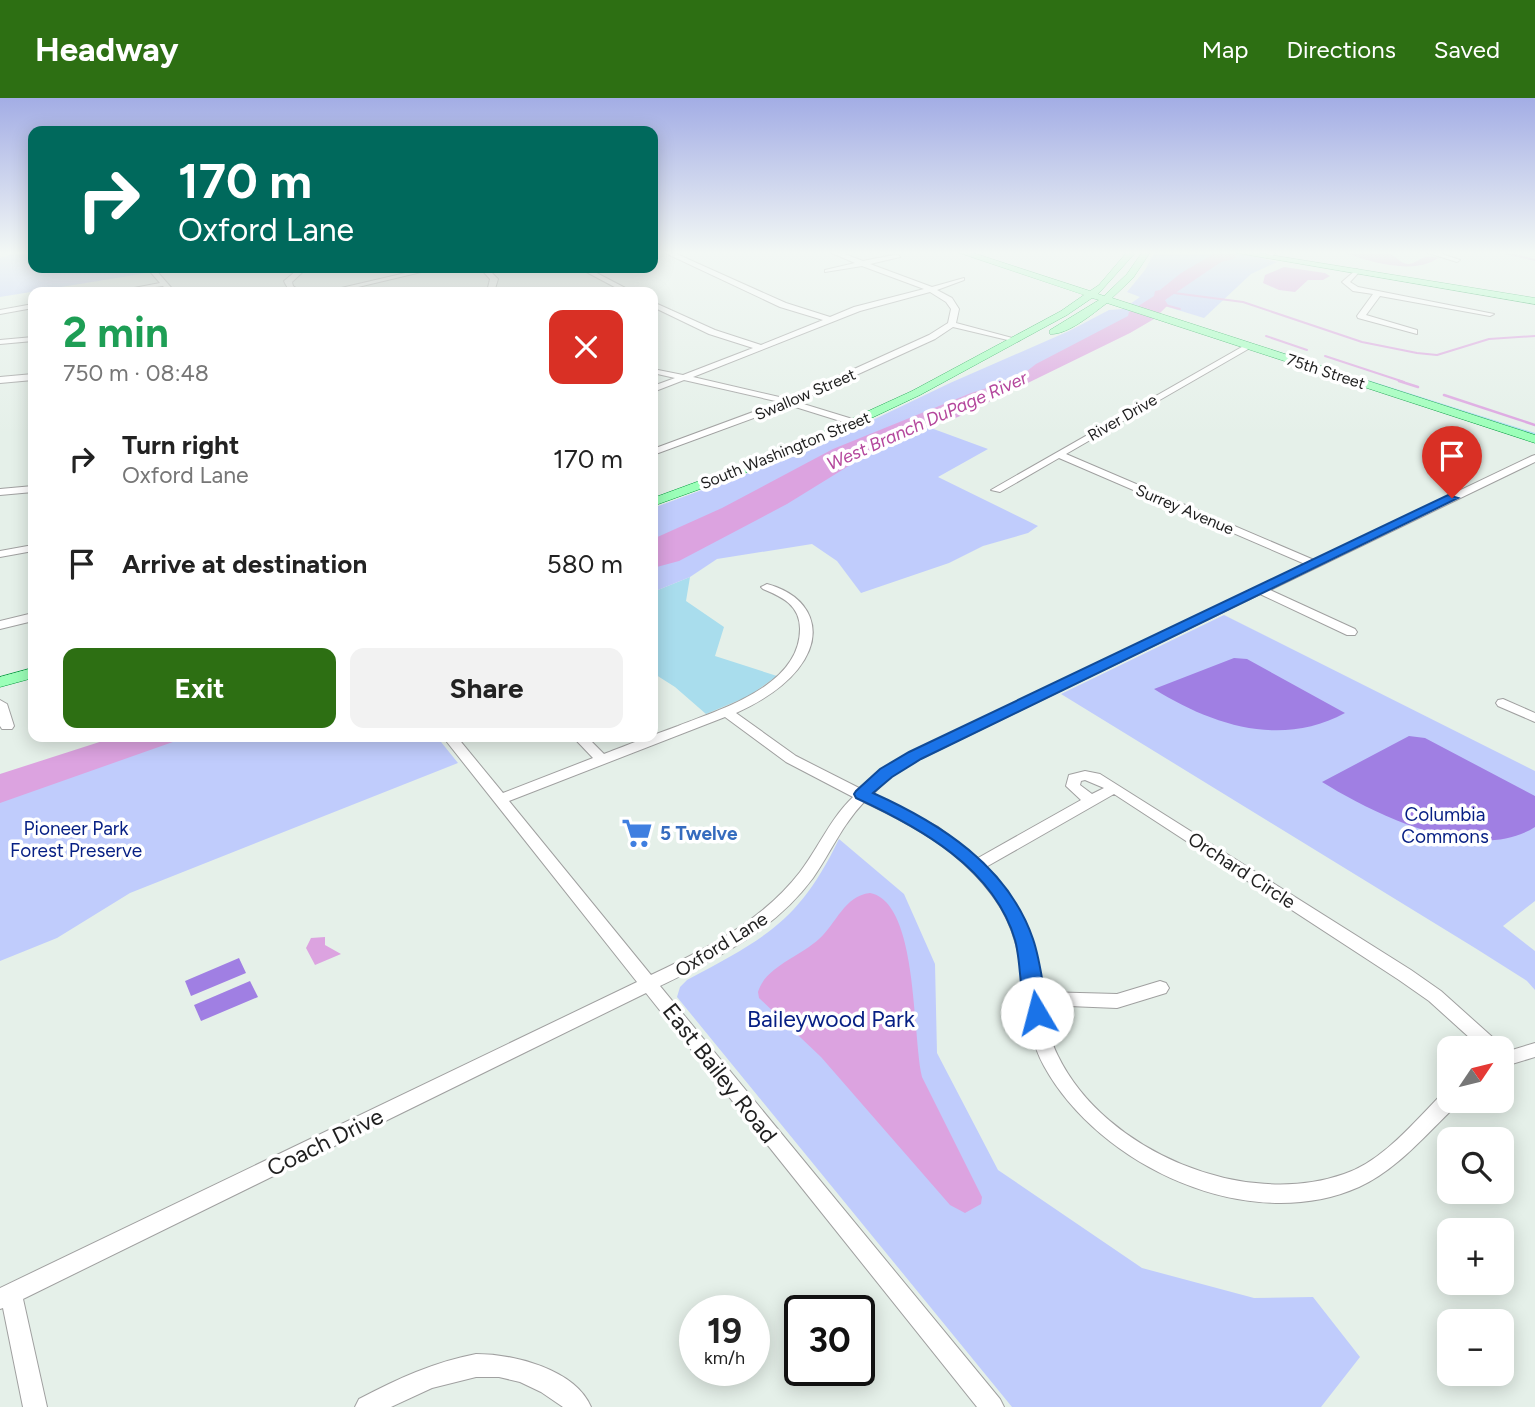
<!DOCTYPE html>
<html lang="en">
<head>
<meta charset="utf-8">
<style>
	:root { --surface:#fff; --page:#f2f2f2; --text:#222; --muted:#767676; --accent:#2d6f13 }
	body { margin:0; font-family:Figtree,sans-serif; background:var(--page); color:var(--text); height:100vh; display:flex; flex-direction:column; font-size:26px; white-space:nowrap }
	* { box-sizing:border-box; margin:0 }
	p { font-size:23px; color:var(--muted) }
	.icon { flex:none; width:38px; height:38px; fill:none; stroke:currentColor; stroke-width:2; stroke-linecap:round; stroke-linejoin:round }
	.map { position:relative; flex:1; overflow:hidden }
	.side { position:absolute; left:28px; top:189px; width:630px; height:455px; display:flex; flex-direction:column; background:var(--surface); border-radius:14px; box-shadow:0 4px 18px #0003 }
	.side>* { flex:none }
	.hud { position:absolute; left:28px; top:28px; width:630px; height:147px; border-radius:14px; box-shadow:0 4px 18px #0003; background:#00695c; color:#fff; overflow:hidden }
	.needle { width:46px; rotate:55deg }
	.fabs { position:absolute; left:1437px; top:938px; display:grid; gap:14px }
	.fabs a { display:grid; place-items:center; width:77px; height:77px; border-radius:14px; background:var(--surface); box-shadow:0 4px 18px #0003; font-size:35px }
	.speed { position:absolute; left:679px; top:1197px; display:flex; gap:14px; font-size:35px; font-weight:700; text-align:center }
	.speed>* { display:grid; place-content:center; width:91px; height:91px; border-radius:50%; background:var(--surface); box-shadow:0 4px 18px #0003; line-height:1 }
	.speed small { font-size:18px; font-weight:400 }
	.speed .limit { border:4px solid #111; border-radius:10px; background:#fff; color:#111 }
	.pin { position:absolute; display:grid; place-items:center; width:60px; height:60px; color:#fff; margin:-72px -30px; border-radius:50% 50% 50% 0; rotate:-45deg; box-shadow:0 0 7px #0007 }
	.pin .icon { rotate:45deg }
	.me { position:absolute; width:77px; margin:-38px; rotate:352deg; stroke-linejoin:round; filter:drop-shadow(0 0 5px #0008) }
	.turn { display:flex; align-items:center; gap:24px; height:147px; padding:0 35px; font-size:32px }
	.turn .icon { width:91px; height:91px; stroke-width:2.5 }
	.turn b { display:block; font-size:49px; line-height:60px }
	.round { display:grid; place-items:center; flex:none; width:74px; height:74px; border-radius:14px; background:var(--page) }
	.headline { display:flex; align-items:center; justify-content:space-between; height:119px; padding:0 35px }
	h1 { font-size:42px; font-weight:700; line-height:52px; color:#1e9e55 }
	.button { display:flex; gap:14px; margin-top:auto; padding:14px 35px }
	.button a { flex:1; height:80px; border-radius:14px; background:var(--accent); color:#fff; font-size:28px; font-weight:700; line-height:80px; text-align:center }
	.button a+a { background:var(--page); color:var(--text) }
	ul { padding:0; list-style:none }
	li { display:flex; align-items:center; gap:21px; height:105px; padding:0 35px }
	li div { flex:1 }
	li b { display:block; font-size:26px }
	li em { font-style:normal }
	header { display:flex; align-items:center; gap:42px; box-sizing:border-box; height:98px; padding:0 35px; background:var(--accent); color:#fff }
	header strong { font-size:33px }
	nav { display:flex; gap:38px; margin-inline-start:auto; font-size:24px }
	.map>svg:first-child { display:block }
	.grass { fill:#a9dded }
	.park { fill:#c0ccfc }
	.pitch { fill:#a07fe3 }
	.water { fill:#dca3e0 }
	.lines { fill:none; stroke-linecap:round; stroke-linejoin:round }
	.stream-far1 { stroke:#dca3e0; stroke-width:2 }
	.stream { stroke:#dca3e0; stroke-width:2.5 }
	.minor-casing { stroke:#a0a0a0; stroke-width:2 }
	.major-casing { stroke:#009a3b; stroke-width:1 }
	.minor { fill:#fff; fill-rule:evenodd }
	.major { fill:#9bffb8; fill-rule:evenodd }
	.route { fill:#1a73e8; stroke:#114b97; stroke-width:2 }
	.labels { text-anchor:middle; stroke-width:7; stroke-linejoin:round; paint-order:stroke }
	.far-street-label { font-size:16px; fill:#1f1f1f; stroke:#fff }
	.far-water-label { font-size:18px; font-style:italic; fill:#b4469c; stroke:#fff }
	.park-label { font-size:19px; fill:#061f84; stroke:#fff }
	.shop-label { font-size:19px; font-weight:bold; fill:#366cbe; stroke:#fff; text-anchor:start }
	.street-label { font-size:19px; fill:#1f1f1f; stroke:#fff }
	.near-park-label { font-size:23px; fill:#061f84; stroke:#fff }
	.near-street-label { font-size:23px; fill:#1f1f1f; stroke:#fff }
</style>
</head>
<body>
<header>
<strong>Headway</strong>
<nav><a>Map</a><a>Directions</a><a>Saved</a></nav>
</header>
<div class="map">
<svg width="1535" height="1309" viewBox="0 0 1535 1309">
	<rect width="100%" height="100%" fill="#e5f0e9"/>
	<path class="grass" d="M1175,221L1535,335V339Z
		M690,479L686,503L724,529L715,558L777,578L749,598L706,616L675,589L653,575V494Z"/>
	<path class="park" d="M22,153H33V170H144L147,175L0,199V160Z
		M1155,153H1271L1264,161L1277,164L1251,176L1204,220L1155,205L1127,229L920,326L988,351L938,379L1038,428L1028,435L983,448L949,465L861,495L837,463L812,446L717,461L690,479L653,494V410L806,354L950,285L1069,233L1109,212L1123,211L1140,199L1127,194L1145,172Z
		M1224,517L1535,673V803L1503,828L1535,853V892L1527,883L1475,850L1061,596Z
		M140,639H437L458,665L130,795L57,840L0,863V688Z
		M839,741L904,796L935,866L937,955L998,1072L1142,1170L1254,1200L1313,1199L1360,1259L1321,1309H1012L677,899L680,889L687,882C765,840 799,824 839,741Z"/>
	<path class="pitch" d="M1234,560L1247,561L1345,615C1281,650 1212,627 1154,591Z
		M1409,638L1425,640L1535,698V729C1476,767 1374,716 1322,684Z
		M239,860L246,875L191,898L185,883Z
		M250,883L258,899L201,923L194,907Z"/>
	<path class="water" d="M1212,153H1240L1234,161L1221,164L1165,202L1168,207L1154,221L1130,235L958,319L894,340L787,406L679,463L653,470V441L722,410L833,351L971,295L1018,280L1036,266L1128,218L1129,214L1154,198L1155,193L1160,192L1181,175L1212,157Z
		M1340,153C1356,153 1374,151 1390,156C1398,159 1402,169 1413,165C1422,161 1427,156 1438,160C1413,178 1367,163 1340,153Z
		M1284,169L1325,175L1330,178L1323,182H1308L1295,194L1279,192L1263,185L1265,177Z
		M115,639H187L0,705V676Z
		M870,795C919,804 912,940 922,979L982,1099L981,1106L965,1115L950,1107L821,959L759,900L758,894C765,869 801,858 819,841C837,825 844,798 870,795Z
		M325,839V847L341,856L315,867L306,850L311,840Z"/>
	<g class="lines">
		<path class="stream-far1" d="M1497,153L1535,162
			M122,170L128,174
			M1174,195L1243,204L1362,244L1417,255L1437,257L1489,241L1535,238
			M1165,207L1180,211
			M1266,238L1307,252
			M1325,258L1404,284"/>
		<path class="stream" d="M1399,283L1418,289
			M1444,297L1535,327"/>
		<g class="minor-casing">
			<path id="minor" d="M661,153H670L786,205L830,219L854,209L924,191L862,168L825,174V172L855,165L827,153H837L863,163L898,156L900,159L870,166L932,189L964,180V182L937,192L952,200L959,211L956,225L1020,242L1016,244L953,229L935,241L797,304L859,323V327H853L789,307L653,357V351L780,304L684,282L653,294V288L675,280L653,275V271L683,277L753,250L709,236L653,209V204L715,232L761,247L823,222L780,209ZM930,194L946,204L951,211L948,225L929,237L788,301L693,279L860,213Z
				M1270,153H1277L1271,160H1267Z
				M1422,153H1433L1460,162L1457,164Z
				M147,170H154L175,194H168L163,188L113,194L160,185Z
				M276,170H307L292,184L293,188L302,194C293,194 288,193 284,183L296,173L279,172Z
				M427,170H438L337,194H324Z
				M480,170H487L498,181L494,194H487L490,181Z
				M579,170H587L633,194H624Z
				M1357,171L1360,173L1350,184L1358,189L1494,216L1490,218L1380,198L1366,217L1417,232V236L1358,220L1357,218L1373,196L1353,193L1342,184Z
				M33,206V210L0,216V212Z
				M33,239V243L0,246V242Z
				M1247,246H1250V250L1066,356L1314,462L1532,358L1535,357V364L1270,492L1355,531L1357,534L1355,537H1347L1260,496L920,661L891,678L872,697L938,729L978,760L1081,702L1066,688L1069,677L1085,673L1100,676L1411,872L1441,893L1499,945L1502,950V951L1481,950L1429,903L1399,882L1114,696L986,769C1021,804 1036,846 1043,894L1117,896L1160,883L1166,885L1169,890L1166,895L1117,910L1045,907C1047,924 1050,943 1058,958C1105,1054 1245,1111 1344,1076C1383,1063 1414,1024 1442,996L1449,994V1003H1458L1456,1008C1426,1036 1397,1072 1359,1089C1249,1138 1099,1068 1044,968C1015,915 1034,856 995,801C962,754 915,728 864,704C842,727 831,754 813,780C774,833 717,860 660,888L1000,1301L1004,1309H977L646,895L23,1201L47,1309H23L3,1210L0,1211V1190L637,884L443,639H457L503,695L593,660L573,639H587L604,656C630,646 653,637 678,628C721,611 800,588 800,531C800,507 782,499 763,491L761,489L767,486C811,498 827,534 798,571C782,591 758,605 736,615L796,658L861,691L881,672L910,655L1305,466L1059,360L1000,394L991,392ZM725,619L786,664L853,699C830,721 819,749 800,774C761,824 708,850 651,877L509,703ZM1085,682L1104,690L1092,696L1080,687L1081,683Z
				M33,276V282L0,285V279Z
				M33,388V394L0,397V391Z
				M33,447V453L0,459V453Z
				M33,515V523L0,531V523Z
				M1503,601L1535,615V624L1498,608L1496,605L1498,602Z
				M0,602L7,606L14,628L12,631H2L0,628Z
				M1535,945V959L1502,969V955Z
				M476,1256C513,1256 575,1271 591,1309H563L541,1294L520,1284L499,1279H476L432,1290L391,1309H355L359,1301C397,1281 434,1264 476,1256Z"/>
		</g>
		<g class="major-casing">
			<path id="major" d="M954,153H967L1090,193L1099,187L1128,153H1137L1098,196L1104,198L1127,176L1143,153H1151L1133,180L1112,200L1535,337V345L1107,205C1092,216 1068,237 1050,236V232L1099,202L1092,200L1067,217L920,297L789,359L653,408V400L781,353L912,293L1061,213L1084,197Z
				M1226,153H1246L1535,200V206Z
				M33,570V580L0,589V579Z"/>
		</g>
		<use href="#minor" class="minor"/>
		<use href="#major" class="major"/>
	</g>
	<linearGradient id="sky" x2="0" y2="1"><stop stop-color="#a3ade5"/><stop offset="0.46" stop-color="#f3f8f5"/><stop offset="1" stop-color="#f3f8f5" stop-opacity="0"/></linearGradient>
	<rect width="1535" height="336" fill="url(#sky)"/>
	<path class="route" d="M1448,397L1458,400L921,661L892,679L873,695C940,725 1008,768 1033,841C1041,864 1043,891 1048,915L1045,921L1037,923L1030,921C1018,898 1022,867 1015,842C994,770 919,729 856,700L854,696L856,693L880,671L909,654Z"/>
	<defs>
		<g id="supermarket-bare" transform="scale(2.415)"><path d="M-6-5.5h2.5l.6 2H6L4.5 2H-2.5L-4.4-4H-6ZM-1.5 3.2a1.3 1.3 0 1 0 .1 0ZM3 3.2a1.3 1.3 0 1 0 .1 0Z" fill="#3f7fe0" stroke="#fff" stroke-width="2.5" paint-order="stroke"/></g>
	</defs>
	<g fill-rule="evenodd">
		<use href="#supermarket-bare" x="637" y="735"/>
	</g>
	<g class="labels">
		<g class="far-street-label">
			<text transform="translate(1326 273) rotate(18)" y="6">75th Street</text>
			<text transform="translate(805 296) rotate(-23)" y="6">Swallow Street</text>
			<text transform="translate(1122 319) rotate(-30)" y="6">River Drive</text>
			<text transform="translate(785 352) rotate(-22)" y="6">South Washington Street</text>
			<text transform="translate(1185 411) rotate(23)" y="6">Surrey Avenue</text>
		</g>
		<g class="far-water-label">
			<text transform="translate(927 323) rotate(-24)" y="6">West Branch DuPage River</text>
		</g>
		<g class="park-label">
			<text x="1445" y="723">Columbia<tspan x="1445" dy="22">Commons</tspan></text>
			<text x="76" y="737">Pioneer Park<tspan x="76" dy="22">Forest Preserve</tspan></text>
		</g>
		<g class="shop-label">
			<text x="660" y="742">5 Twelve</text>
		</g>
		<g class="street-label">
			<text transform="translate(1242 772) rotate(33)" y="7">Orchard Circle</text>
			<text transform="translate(721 846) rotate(-32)" y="7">Oxford Lane</text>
		</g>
		<g class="near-park-label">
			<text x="831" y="929">Baileywood Park</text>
		</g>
		<g class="near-street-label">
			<text transform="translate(720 975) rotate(52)" y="8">East Bailey Road</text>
			<text transform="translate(325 1044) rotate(-26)" y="8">Coach Drive</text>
		</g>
	</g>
</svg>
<div class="fabs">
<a><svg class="needle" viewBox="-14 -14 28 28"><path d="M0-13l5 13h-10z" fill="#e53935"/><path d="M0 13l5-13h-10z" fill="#767676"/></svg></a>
<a><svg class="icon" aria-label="search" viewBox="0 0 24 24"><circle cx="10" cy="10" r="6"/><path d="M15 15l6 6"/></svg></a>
<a>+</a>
<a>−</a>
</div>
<div class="speed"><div>19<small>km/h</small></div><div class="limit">30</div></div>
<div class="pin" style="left:1452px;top:400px;background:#d93025"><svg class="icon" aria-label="arrive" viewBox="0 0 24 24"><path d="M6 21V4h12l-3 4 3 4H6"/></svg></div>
<svg class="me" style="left:1037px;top:915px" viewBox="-20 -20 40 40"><circle r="19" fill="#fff"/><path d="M0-13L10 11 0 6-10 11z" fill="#1a73e8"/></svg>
<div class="hud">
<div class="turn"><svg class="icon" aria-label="right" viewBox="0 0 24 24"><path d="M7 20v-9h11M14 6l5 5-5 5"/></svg><div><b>170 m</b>Oxford Lane</div></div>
</div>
<section class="side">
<div class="headline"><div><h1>2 min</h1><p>750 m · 08:48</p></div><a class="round" style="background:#d93025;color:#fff"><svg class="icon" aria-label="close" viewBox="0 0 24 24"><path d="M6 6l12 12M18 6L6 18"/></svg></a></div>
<ul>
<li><svg class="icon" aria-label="right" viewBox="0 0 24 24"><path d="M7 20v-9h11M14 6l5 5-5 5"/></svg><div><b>Turn right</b><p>Oxford Lane</p></div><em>170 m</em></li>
<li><svg class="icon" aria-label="arrive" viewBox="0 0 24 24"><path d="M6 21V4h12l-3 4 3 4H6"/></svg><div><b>Arrive at destination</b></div><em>580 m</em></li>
</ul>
<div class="button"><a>Exit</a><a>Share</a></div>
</section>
</div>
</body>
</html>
